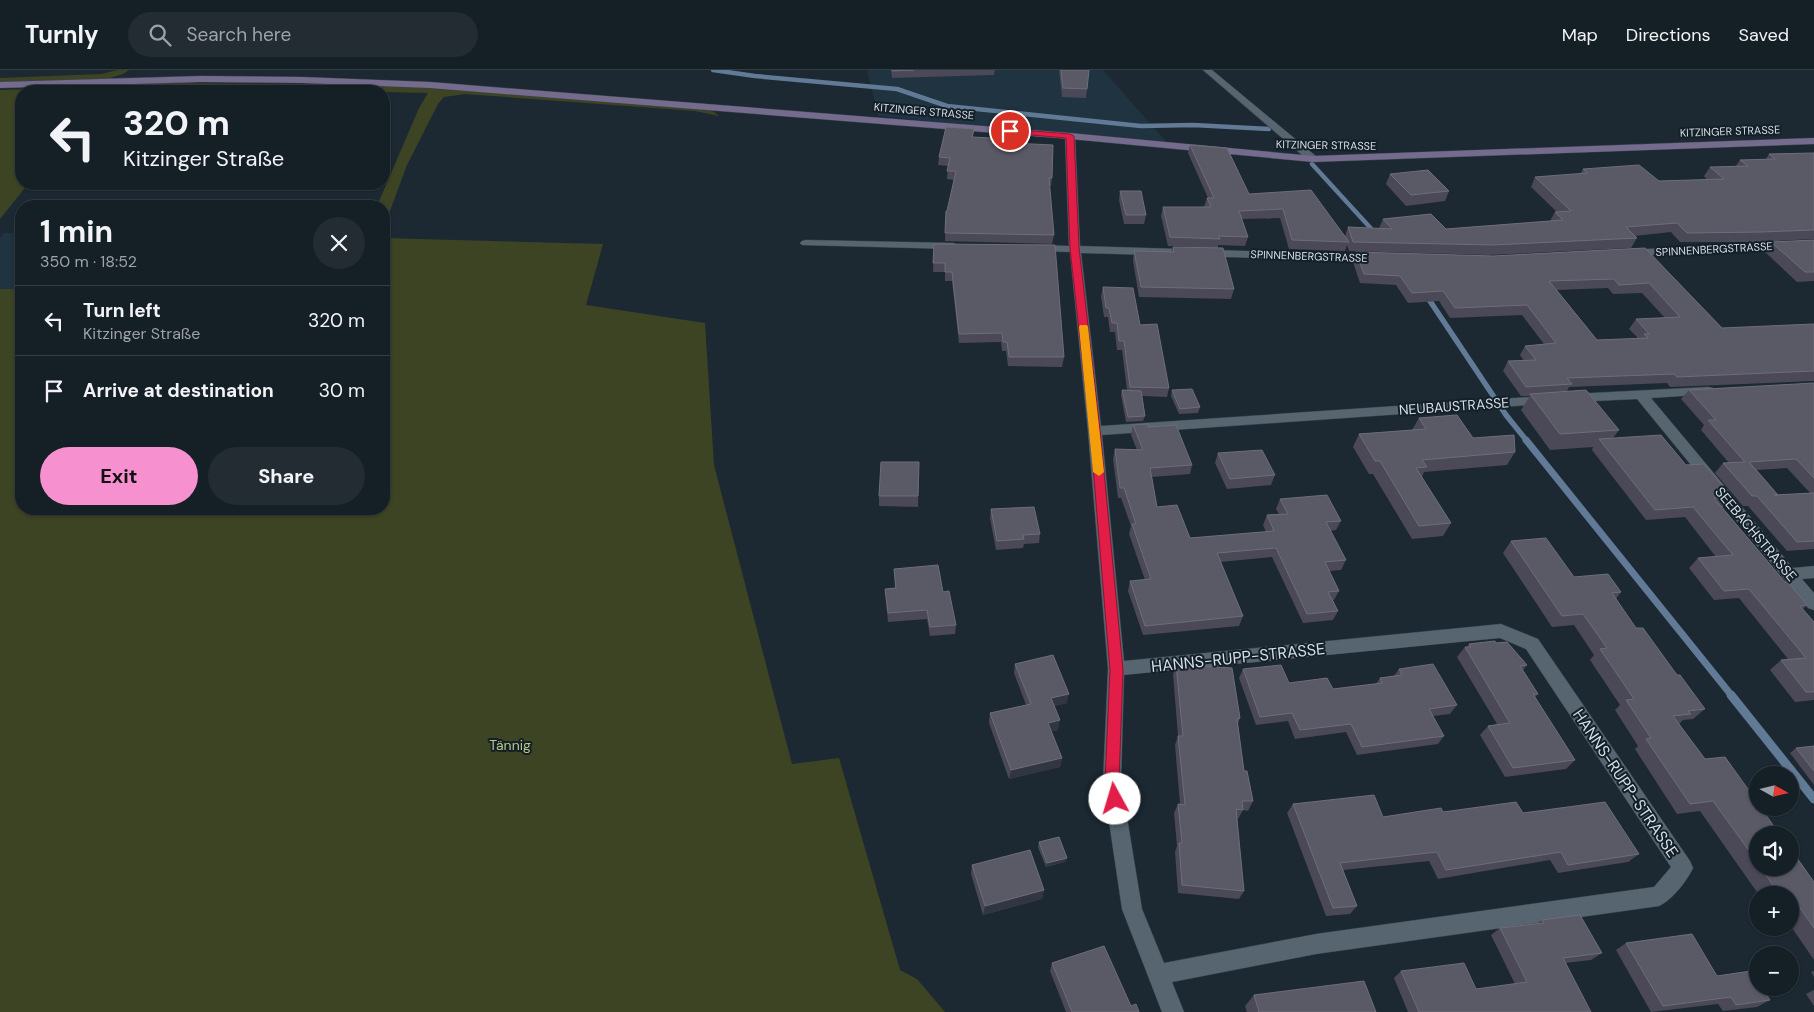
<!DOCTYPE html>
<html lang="en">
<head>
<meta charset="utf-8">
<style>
	:root { --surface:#151f26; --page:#222c32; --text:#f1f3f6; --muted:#9da2a7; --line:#343d43; --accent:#f790ce }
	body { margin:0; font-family:"DM Sans",sans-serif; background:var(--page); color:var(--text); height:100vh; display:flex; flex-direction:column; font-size:19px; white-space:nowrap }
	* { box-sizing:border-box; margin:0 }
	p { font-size:16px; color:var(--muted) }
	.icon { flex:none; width:28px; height:28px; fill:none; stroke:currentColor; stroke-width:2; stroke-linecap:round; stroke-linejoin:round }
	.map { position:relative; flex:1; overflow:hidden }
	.side { position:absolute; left:15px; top:130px; width:375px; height:315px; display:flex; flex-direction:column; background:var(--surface); border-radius:20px; box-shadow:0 1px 4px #0004,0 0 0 1px var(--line) }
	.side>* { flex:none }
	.top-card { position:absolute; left:15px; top:15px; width:375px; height:105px; border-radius:20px; box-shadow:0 1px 4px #0004,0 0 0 1px var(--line); background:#151f26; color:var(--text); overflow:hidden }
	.needle { width:32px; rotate:98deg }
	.tools { position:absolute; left:1749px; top:696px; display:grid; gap:10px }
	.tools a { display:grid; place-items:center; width:50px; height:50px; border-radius:50%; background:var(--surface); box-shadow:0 1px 4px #0004,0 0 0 1px var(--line); font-size:25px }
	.pin { position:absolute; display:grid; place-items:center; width:42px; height:42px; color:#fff; margin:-21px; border:2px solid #fff; border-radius:50%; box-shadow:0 1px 5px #0007 }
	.me { position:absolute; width:55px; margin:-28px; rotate:354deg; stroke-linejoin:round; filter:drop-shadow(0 0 4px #0008) }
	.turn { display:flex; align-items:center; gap:18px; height:105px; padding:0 25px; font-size:22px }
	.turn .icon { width:65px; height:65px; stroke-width:2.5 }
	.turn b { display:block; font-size:35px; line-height:42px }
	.round { display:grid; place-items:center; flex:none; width:52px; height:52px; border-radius:26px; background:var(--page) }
	.overview { display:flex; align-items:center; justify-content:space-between; height:85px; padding:0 25px }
	h1 { font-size:30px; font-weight:700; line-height:38px }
	.button { display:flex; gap:10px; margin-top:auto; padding:10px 25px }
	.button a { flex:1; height:58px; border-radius:30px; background:var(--accent); color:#111; font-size:20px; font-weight:700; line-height:58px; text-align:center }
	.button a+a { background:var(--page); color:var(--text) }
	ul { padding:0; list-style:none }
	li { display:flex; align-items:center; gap:15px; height:70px; padding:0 25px; border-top:1px solid var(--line) }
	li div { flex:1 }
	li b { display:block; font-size:19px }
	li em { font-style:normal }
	header { display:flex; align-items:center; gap:30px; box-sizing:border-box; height:70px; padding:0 25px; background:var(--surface); border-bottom:1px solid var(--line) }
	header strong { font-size:24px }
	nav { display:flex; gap:28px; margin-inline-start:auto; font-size:18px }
	.search { width:350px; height:45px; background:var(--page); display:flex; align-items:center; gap:12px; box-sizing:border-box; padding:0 18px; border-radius:28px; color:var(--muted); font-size:19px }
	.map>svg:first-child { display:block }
	.built { fill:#203341 }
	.green { fill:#3d4423 }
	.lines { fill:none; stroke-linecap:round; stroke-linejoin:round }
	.stream-far3 { stroke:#617a95; stroke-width:4.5 }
	.stream-far2 { stroke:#617a95; stroke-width:5.5 }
	.stream-far1 { stroke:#617a95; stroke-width:7 }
	.stream { stroke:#617a95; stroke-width:9 }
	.street-casing { stroke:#38434b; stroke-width:1 }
	.secondary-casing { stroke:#38434b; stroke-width:1 }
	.street { fill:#566570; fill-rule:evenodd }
	.secondary { fill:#756c8d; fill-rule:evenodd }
	.wall { fill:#4b4857; fill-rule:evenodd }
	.shaded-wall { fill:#323542 }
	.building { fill:#5a5966; stroke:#6d6e7a; fill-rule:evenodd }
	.route { fill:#e11d48; stroke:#92132f }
	.slow { fill:#f59e0b }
	.labels { text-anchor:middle; stroke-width:4; stroke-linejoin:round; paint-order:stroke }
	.far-street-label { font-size:11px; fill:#d7dfe6; stroke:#131f29 }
	.street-label { font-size:14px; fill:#d7dfe6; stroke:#131f29 }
	.park-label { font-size:14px; fill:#b8c97d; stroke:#131f29 }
	.near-street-label { font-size:16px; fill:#d7dfe6; stroke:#131f29 }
</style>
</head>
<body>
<header>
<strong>Turnly</strong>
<div class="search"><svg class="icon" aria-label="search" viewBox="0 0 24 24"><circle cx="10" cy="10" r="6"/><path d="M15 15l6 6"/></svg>Search here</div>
<nav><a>Map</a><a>Directions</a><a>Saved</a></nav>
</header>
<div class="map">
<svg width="1814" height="942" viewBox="0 0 1814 942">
	<rect width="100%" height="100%" fill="#1c2933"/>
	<path class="built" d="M867,0H1103L1169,75L878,46Z
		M4,163H21V219H0V168Z"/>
	<path class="green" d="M118,0H129L123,4L107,9L0,12V8L101,4Z
		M156,13L301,14L413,17L478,21L705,39L714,42L719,46L695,41L465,24L444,27L438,34L407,95L384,157V136H377L419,38L428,23L229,18H136L115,21L134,14Z
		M106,17L103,21H21V114H28L0,149V20Z
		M384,168L603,174L586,235L705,253L714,395L792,694L839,688L900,900L917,909L945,942H0V219H21V439H384Z"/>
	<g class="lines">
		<path class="stream-far3" d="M713,0L755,6L897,19L947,36L1141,56L1193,55L1269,59
			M1312,94L1376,164"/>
		<path class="stream-far2" d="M1426,225L1506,345L1527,371"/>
		<path class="stream-far1" d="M1526,370L1732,626"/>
		<path class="stream" d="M1731,625L1814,729"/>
		<g class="street-casing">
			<path id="street" d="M1203,0H1212L1317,87V91H1309Z
				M1070,63L1075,66L1080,176L1375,185L1381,188L1375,191L1081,183L1101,356L1545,326L1550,327L1552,330L1550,333L1545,334L1102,365L1124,591L1501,554L1538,569L1690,791L1693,798C1687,811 1672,830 1659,836L1316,884L1172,912L1184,942H1162L1122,839L1103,711L1108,599L1088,361L1070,182L1036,181L1030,178L1036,175L1069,176L1065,66ZM1500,568L1526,579L1671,797L1654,817L1316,864L1164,893L1142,839L1121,711L1124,605Z
				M806,170L953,173L959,176L953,179L802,175L800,173L802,171Z
				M1814,171V177L1628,186L1622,183L1628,180Z
				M1708,317L1713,318L1715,321L1713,324L1651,328L1793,498L1814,496V508L1802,509L1814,523V540L1808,538L1637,329L1573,332L1568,331L1566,328L1568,325L1573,324Z"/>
		</g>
		<g class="secondary-casing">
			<path id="secondary" d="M201,6L302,7L430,12L1070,63L1313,86L1814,68V74L1313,92L1070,69L430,18L302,13L201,12L0,18V12Z"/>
		</g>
		<use href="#street" class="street"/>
		<use href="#secondary" class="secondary"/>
	</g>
	<path class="wall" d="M891,0H995L994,5L892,8Z
		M1059,0H1089L1086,28L1062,27Z
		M974,59L973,67L991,72L1052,108L1051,116H1049L1054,165L1052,174L945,171L946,141H947L954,110L947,109L948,96L938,95L939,87Z
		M1190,75L1249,124L1345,166L1348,157L1379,158L1383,149L1446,159L1550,151L1555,142H1557L1531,117L1535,107L1580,104L1583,99L1659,111L1707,110L1704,106L1710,97H1735L1740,90L1766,89L1769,84L1814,83V169L1754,172H1680L1671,162L1634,166L1637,168L1631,178L1488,185L1349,181L1347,175L1345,181L1289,179L1280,148L1242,149L1248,167L1245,176L1218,175V178L1168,176L1161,146L1163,137H1204L1207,128H1208L1188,83Z
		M1390,104L1449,121L1445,131L1406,136L1386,114Z
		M1120,121L1146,145L1144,154H1124L1119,130Z
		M1814,170V211L1797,212L1764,181L1771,172Z
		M934,174L1064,287L1062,297L1008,296L1006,281H1002L1001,272L959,273L952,211H945V202H933Z
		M1173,177L1234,219L1231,229L1139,227L1133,191L1134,181L1171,182Z
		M1645,178L1722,258L1814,254V311L1670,317L1667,313L1569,317L1567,321L1619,360L1613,368L1686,395L1732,427L1723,437H1722L1785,512L1807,535L1803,539L1814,552V630L1795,632L1770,600L1781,590L1788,589L1739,528L1714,530L1689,498L1698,488L1716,487L1685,447L1646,450L1592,380L1593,377L1550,380L1521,340L1530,326H1521L1503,301L1508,291H1524L1520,285L1525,276L1544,274L1522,245L1450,248L1439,231L1408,233L1396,215L1360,213L1353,192L1356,182L1493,186ZM1608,218L1613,224L1642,223L1665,248L1636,249L1629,259L1638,268L1597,270L1557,220Z
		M1103,217L1140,255L1169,318L1167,327L1142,326L1145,346L1143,351L1126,352L1121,325L1122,320H1127L1122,280H1117L1115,262H1110L1108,247H1104L1101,226Z
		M1814,313V479L1787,481L1748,436H1743L1715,403L1723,393H1729L1701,360L1704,355L1681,329L1689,320ZM1787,398L1810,423L1778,425L1757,400Z
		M1172,320L1200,337L1198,343L1179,344L1171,326Z
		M1419,348L1473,368L1515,382L1507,395L1424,402L1422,407L1451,453L1443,466L1412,469L1373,404H1369L1353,377L1359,364L1412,360Z
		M1133,355L1148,357L1192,395L1190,404L1152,407L1157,437L1190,468L1266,462L1263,455L1267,445L1279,444L1276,439L1280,429L1341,451L1336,460L1330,461L1346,490L1341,500L1329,501L1339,521L1334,530H1333L1338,541L1333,550L1303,553L1272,487L1220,492L1243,546L1239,556L1143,565L1128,521L1130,511L1145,510L1129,464L1131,456L1121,428H1118L1113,389L1115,379L1137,380L1131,365Z
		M1218,383L1275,405L1271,415L1227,419L1215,393Z
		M919,392L918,437L879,436V426Z
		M991,439L1040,464L1039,473L1024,474L1023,478L996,480L990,448Z
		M1511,471L1574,507L1621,522L1616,529L1636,558L1705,639L1693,649L1683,650L1679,654L1758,765V798H1790L1814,812V890L1790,855V825H1759L1700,741L1677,744L1635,679L1638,676L1615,640L1620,635L1590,590L1594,585L1574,555L1552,557L1503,483Z
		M894,499L943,522L956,555L955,564L930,566L927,549L888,552L885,519L895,518Z
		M1496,573L1527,595L1523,600L1538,624L1535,627L1575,690L1566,699L1505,707L1480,665L1488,656L1497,654L1457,587L1465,577H1467L1469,574Z
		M1015,594L1067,633L1054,636L1058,660L1051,661L1062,688L1060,697L1009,709L989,653L990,643L1026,635L1014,603Z
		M1176,594L1240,648L1238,654L1244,701L1253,731L1248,741L1243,740L1238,749H1237L1244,821L1239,829L1178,823L1175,782L1177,776L1174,743L1178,734H1180L1175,675L1178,666L1173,604Z
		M1243,599L1289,613L1333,619L1376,614L1380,608L1394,606L1399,599L1457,635L1450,644L1433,646L1444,666L1438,674L1357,685L1346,662L1295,669L1288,651L1256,655L1239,608Z
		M1814,676V715L1790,683L1796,678Z
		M1293,734L1383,747L1443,742L1523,743L1639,784L1628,792L1558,803L1550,790L1438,809L1429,791L1343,800L1357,836L1350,844L1326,846L1287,743Z
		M1039,772L1067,788L1065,792L1046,797L1038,777Z
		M972,795L1044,820L1042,829L983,845L971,804Z
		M1542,850L1602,883L1591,890L1565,893L1591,942H1408L1394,908L1401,901L1476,919L1515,914L1491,865L1500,858L1537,853Z
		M1626,873L1717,906L1770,930L1757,937L1723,941L1718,934L1651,942L1616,880Z
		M1052,893L1131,936L1139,942H1066L1050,901Z
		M1814,901V907L1811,902Z
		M1814,920V936L1806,924Z
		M1254,925L1376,942H1247L1245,936Z"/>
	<path class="shaded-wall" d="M1069,624L1067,633L1049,637L1051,628Z
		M1060,650L1058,660L1046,663L1048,653Z
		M1062,688L1060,697L1009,709L1011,700Z
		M1067,788L1065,792L1046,797L1047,793Z
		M1044,820L1042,829L983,845L985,836Z"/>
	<path class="building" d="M892,0H914L892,1Z
		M1061,0H1089L1087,19L1063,18Z
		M946,57L974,59L972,67L991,68V72L1053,75L1052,108H1049L1054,165L945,163L946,141H947L956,101H947L950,88L939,87Z
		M1190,75L1227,78L1249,124L1311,120L1349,172L1292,170L1283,139L1239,141L1248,167L1219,166L1220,169L1170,167L1163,137H1211L1207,128H1214Z
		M1814,83V160L1761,162L1687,163L1677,153L1626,157L1637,168L1493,175L1353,172L1348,157L1392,159L1383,149L1431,144L1446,159L1563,150L1555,142L1571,141L1535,107L1587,103L1583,99L1639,95L1659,111L1724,109L1710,97L1748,96L1740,90L1775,89L1769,84Z
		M1428,100L1449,121L1411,125L1390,104Z
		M1120,121H1141L1146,145H1126Z
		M1814,170V202H1805L1771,172Z
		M934,174L1055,175L1064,287H1009L1007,272H1003L1002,263L959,264L952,202H945V193H933Z
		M1173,177L1223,178L1234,219L1141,217L1134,181L1174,182Z
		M1645,178L1722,258L1814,254V301L1677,307L1674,304L1567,308L1572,314L1526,317L1508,291L1536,290L1525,276L1556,273L1527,235L1455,238L1443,221L1412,223L1400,206L1364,204L1356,182L1493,186ZM1614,209L1619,215L1649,213L1680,247L1636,249L1649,264H1644L1648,268L1597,270L1549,211Z
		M1103,217L1133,218L1140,255L1157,254L1169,318L1130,317L1124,271H1119L1117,253H1112L1109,238H1106Z
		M1814,313V408L1796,389L1749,392L1778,425H1774L1814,423V471L1797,472L1757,426H1752L1723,393L1745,392L1708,350H1716L1689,320Z
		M1192,319L1200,337L1180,339L1172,320Z
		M1122,320L1141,321L1145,346L1128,347Z
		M1586,320L1619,360L1560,364L1530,324Z
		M1457,345L1473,368L1514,365L1515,382L1422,390L1427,397L1416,398L1451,453L1419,456L1380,391H1375L1359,364L1426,359L1419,348Z
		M1148,354V357L1176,355L1192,395L1150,398L1157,437L1177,435L1190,468L1274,461L1267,445L1288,444L1280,429L1327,425L1341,451L1326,452L1346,490L1325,492L1339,521L1328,522L1338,541L1307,544L1276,478L1217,483L1243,546L1145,556L1130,511L1151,509L1132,454H1136L1124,418H1120L1115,379L1143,380L1133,355Z
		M1661,365L1686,395L1704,394L1732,427L1714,428L1785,512H1788L1807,535L1800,536L1814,552V622H1806L1781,590L1806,588L1749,519L1724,521L1698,488L1733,485L1693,437L1655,440L1599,369Z
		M1262,380L1275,405L1230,409L1218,383Z
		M881,392H919L918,426H879Z
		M1034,437L1040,464L1023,465L1024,469L997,471L991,439Z
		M1546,468L1574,507L1608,504L1621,522L1612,523L1636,558H1643L1677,605H1680L1705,639L1688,641L1691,644L1673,646L1705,689L1725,687L1758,733V738H1761L1780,765H1758V793L1713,731L1690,734L1646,669L1651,668L1626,630L1634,629L1600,579L1607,578L1583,544L1562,546L1511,471Z
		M938,495L943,522L949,521L956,555L930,557L927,540L888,543L885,519L896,518L894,499Z
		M1495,571L1496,573L1507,572L1527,595L1520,596L1538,624H1533L1575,690L1513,698L1488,656L1510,653L1465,577H1471L1469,574Z
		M1053,585L1069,624L1051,628L1060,650L1048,653L1062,688L1011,700L990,643L1031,634L1015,594Z
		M1176,594L1232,598L1240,648L1237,649L1244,701H1247L1253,731H1242L1243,740L1236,739L1244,821L1182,815L1179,773H1182L1178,734L1185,735L1178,666H1183Z
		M1433,594L1457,635L1429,639L1444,666L1362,677L1351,654L1300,660L1292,643L1260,647L1243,599L1281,595L1289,613L1327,608L1333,619L1382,613L1380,608L1402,605L1399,599Z
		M1814,676V701L1796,678Z
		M1374,725L1383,747L1441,738L1443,742L1516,732L1523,743L1605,732L1639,784L1568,795L1561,782L1446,800L1437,782L1340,793L1357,836L1333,838L1293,734Z
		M1059,767L1067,788L1047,793L1039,772Z
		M1790,778L1814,812V858L1798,835L1790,836V825H1780L1761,798H1790Z
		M1030,780L1044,820L985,836L972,795Z
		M1580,845L1602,883L1563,888L1591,942H1419L1401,901L1464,893L1476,919L1527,912L1500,858L1544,853L1542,850Z
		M1692,864L1717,906L1751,901L1758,911V918H1762L1770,930L1736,935L1731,927L1663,936L1626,873Z
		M1104,876L1131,936L1136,934L1139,942H1072L1052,893Z
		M1364,911L1376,942H1259L1254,925Z"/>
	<path class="route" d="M1010,59L1070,64L1074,66L1079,178L1100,360L1123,600L1119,711L1122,729L1120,734L1115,736L1110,734L1105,711L1110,600L1090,360L1070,178L1066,68L1008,63L1007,61Z"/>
	<path class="slow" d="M1080,255H1087L1088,257L1104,402L1099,406L1093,402L1079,257Z"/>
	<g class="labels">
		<g class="far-street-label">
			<text transform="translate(924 41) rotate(5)" y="4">KITZINGER STRASSE</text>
			<text transform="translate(1730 61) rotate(-2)" y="4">KITZINGER STRASSE</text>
			<text transform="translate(1326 75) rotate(1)" y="4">KITZINGER STRASSE</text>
			<text transform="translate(1714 179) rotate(-3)" y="4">SPINNENBERGSTRASSE</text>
			<text transform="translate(1309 186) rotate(2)" y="4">SPINNENBERGSTRASSE</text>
		</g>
		<g class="street-label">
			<text transform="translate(1454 336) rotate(-4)" y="5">NEUBAUSTRASSE</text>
			<text transform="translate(1756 464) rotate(50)" y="5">SEEBACHSTRASSE</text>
		</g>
		<g class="park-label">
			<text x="510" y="680">Tännig</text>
		</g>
		<g class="near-street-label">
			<text transform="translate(1238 587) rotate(-6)" y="6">HANNS-RUPP-STRASSE</text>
			<text transform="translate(1626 713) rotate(56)" y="6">HANNS-RUPP-STRASSE</text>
		</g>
	</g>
</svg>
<div class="tools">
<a><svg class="needle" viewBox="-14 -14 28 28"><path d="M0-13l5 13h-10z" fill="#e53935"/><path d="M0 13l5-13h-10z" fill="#9da2a7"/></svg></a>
<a><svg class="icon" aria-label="sound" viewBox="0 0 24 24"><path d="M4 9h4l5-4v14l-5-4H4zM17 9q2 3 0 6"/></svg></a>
<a>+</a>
<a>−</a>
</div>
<div class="pin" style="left:1010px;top:61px;background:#d93025"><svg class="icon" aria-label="arrive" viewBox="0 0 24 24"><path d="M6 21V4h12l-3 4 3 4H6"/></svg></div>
<svg class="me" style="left:1115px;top:729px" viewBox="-20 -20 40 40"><circle r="19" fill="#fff"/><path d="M0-13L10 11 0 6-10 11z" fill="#e11d48"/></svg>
<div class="top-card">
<div class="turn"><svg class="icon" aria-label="left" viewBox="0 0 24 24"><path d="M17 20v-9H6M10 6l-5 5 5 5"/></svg><div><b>320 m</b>Kitzinger Straße</div></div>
</div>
<section class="side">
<div class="overview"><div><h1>1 min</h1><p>350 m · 18:52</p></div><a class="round"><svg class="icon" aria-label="close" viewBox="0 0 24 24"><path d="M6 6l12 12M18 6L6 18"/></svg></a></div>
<ul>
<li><svg class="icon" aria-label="left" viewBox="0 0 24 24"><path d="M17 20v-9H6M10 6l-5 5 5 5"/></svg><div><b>Turn left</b><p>Kitzinger Straße</p></div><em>320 m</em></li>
<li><svg class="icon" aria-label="arrive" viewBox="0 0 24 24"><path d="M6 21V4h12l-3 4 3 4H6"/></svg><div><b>Arrive at destination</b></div><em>30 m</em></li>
</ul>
<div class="button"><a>Exit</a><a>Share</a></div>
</section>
</div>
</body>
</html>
